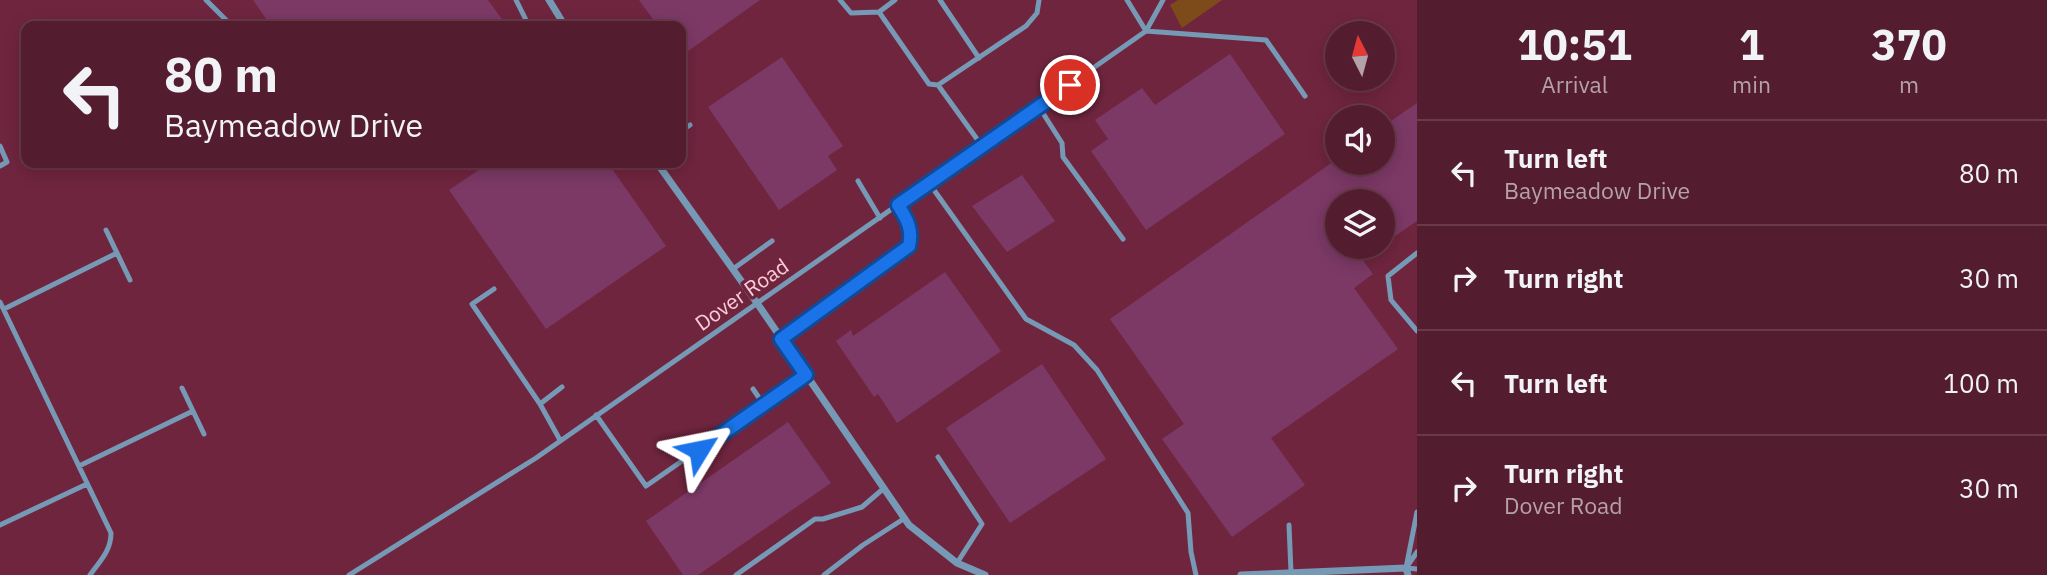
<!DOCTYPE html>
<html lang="en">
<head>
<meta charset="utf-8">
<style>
	:root { --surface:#541c2f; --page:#5d293b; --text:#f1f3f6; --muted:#b5a1aa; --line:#6a3a4b }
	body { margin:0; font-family:"IBM Plex Sans",sans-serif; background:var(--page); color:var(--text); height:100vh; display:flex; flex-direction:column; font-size:26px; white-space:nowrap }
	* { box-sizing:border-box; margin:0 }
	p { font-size:23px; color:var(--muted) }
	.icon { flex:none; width:38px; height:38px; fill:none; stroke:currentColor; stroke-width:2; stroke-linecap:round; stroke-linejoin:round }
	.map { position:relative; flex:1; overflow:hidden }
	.details { display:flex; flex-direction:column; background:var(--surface); width:630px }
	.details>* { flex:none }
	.guide { position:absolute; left:21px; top:21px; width:665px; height:147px; border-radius:14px; box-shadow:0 4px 18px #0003,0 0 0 2px var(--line); background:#541c2f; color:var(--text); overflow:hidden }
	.needle { width:46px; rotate:354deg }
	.buttons { position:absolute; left:1325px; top:21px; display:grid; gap:14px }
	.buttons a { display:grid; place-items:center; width:70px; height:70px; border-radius:50%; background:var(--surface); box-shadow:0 4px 18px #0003,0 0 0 2px var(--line); font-size:35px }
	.pin { position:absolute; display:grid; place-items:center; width:60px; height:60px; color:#fff; margin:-30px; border:4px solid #fff; border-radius:50%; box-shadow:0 2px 7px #0007 }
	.me { position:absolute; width:77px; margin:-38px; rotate:55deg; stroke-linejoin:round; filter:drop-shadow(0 0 5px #0008) }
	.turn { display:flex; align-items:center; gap:24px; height:147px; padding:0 28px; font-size:32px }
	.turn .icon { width:91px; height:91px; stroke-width:2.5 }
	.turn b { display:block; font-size:49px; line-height:60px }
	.eta { display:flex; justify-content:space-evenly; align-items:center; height:119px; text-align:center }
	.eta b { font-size:42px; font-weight:700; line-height:49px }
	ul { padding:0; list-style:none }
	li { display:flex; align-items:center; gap:21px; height:105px; padding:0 28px; border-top:2px solid var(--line) }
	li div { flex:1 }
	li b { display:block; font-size:26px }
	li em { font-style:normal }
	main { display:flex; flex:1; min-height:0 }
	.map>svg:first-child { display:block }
	.green { fill:#7d4b19 }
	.building { fill:#7c3966 }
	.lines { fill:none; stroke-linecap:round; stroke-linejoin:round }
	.lane { stroke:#769ab6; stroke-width:5 }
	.street { stroke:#769ab6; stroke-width:7 }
	.route-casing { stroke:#114b97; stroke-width:18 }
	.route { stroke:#1a73e8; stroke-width:12 }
	.labels { text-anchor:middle; stroke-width:7; stroke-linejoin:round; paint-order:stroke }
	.street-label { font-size:21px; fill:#fbccd8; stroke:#70253f }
</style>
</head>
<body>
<main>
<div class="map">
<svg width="1417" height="575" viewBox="0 0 1417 575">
	<rect width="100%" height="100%" fill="#70253f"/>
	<path class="green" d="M1178,0H1222L1182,28L1170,5Z"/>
	<path class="building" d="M253,0H488L507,26H271Z
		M639,0H760L681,56V26H658Z
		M1230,54L1285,134L1146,230L1091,151L1108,139L1095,120L1142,88L1155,105Z
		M782,57L843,146L828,156L837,170L779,210L708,107Z
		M1417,103V221L1382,245V201H1337V247H1380L1362,259L1373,274L1354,288L1398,349L1271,438L1305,485L1232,537L1162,439L1184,424L1110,319L1337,159V163H1382V127Z
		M489,163H608L666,246L546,329L449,190Z
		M1022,175L1055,221L1007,252L972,206Z
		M945,272L1001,351L897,423L878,394L874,397L836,341L851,330L853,336Z
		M1042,364L1106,459L1010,523L946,428Z
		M788,422L831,483L698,575H683L646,521Z"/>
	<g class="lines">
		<path class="lane" d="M206,0L232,26
			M516,0L529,26
			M840,0L851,13L879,12L929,84L938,85L982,146
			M940,0L979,58
			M1127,0L1146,31
			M879,12L895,0
			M1146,31L1266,40L1305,96
			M938,85L1026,26L1037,13L1039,0
			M1039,107L1062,143L1063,157L1123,239
			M681,131L690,125
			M0,146L7,162L0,166
			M858,181L880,218
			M929,183L1026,319L1074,345L1097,370L1188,513L1191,552L1196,575
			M106,230L130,280
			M1417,253L1388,276L1391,300L1417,331
			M733,269L772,241
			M494,289L472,304L540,404
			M0,302L111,533C111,551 100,561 90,575
			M4,309L117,253
			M781,339L909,246C913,230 907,219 898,205
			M182,388L204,434
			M753,389L764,405
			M596,415L646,486L806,375
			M560,440L540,404L562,387
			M938,457L982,524L957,563
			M79,466L193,411
			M0,525L87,484
			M1289,525L1291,572
			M1408,565L1417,552
			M1406,568L1417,512
			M1406,568L1417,569
			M349,575L536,458L1146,31L1163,0
			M736,575L815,519H823L862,507L883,489
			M824,575L863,545L905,518"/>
		<path class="street" d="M549,0L565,26
			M657,163L757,303L909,525L957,563L985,575
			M1241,575L1406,568L1408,575"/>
	</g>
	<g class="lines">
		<g class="route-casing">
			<path id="route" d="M699,450L806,375L781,339L909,246C913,230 907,219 898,205L1070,85"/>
		</g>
		<use href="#route" class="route"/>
	</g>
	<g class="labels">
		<g class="street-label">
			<text transform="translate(742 295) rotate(-35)" y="7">Dover Road</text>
		</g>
	</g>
</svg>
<div class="buttons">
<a><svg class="needle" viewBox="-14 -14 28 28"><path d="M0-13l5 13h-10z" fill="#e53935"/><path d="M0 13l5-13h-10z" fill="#b5a1aa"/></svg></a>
<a><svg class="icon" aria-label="sound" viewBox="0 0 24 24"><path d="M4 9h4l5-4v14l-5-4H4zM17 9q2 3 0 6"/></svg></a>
<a><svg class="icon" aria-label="layers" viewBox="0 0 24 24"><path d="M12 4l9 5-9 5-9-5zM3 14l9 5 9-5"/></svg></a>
</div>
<div class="pin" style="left:1070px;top:85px;background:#d93025"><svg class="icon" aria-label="arrive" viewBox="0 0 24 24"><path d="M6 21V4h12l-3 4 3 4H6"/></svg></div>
<svg class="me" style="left:699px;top:450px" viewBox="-20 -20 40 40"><path d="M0-17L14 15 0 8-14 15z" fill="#1a73e8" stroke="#fff" stroke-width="4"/></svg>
<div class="guide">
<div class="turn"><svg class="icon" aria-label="left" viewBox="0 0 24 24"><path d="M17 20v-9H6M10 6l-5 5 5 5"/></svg><div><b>80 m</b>Baymeadow Drive</div></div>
</div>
</div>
<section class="details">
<div class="eta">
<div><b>10:51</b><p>Arrival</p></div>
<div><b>1</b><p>min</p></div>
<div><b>370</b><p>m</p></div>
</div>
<ul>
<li><svg class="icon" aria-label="left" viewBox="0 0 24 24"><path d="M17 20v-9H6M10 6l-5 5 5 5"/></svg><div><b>Turn left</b><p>Baymeadow Drive</p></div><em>80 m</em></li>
<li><svg class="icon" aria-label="right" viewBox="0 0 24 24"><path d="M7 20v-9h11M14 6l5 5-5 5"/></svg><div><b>Turn right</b></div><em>30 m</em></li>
<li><svg class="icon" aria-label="left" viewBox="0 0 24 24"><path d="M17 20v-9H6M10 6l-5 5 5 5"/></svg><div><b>Turn left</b></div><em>100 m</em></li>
<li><svg class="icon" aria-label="right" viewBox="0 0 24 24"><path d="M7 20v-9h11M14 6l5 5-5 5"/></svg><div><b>Turn right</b><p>Dover Road</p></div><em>30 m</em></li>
</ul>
</section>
</main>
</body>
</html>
